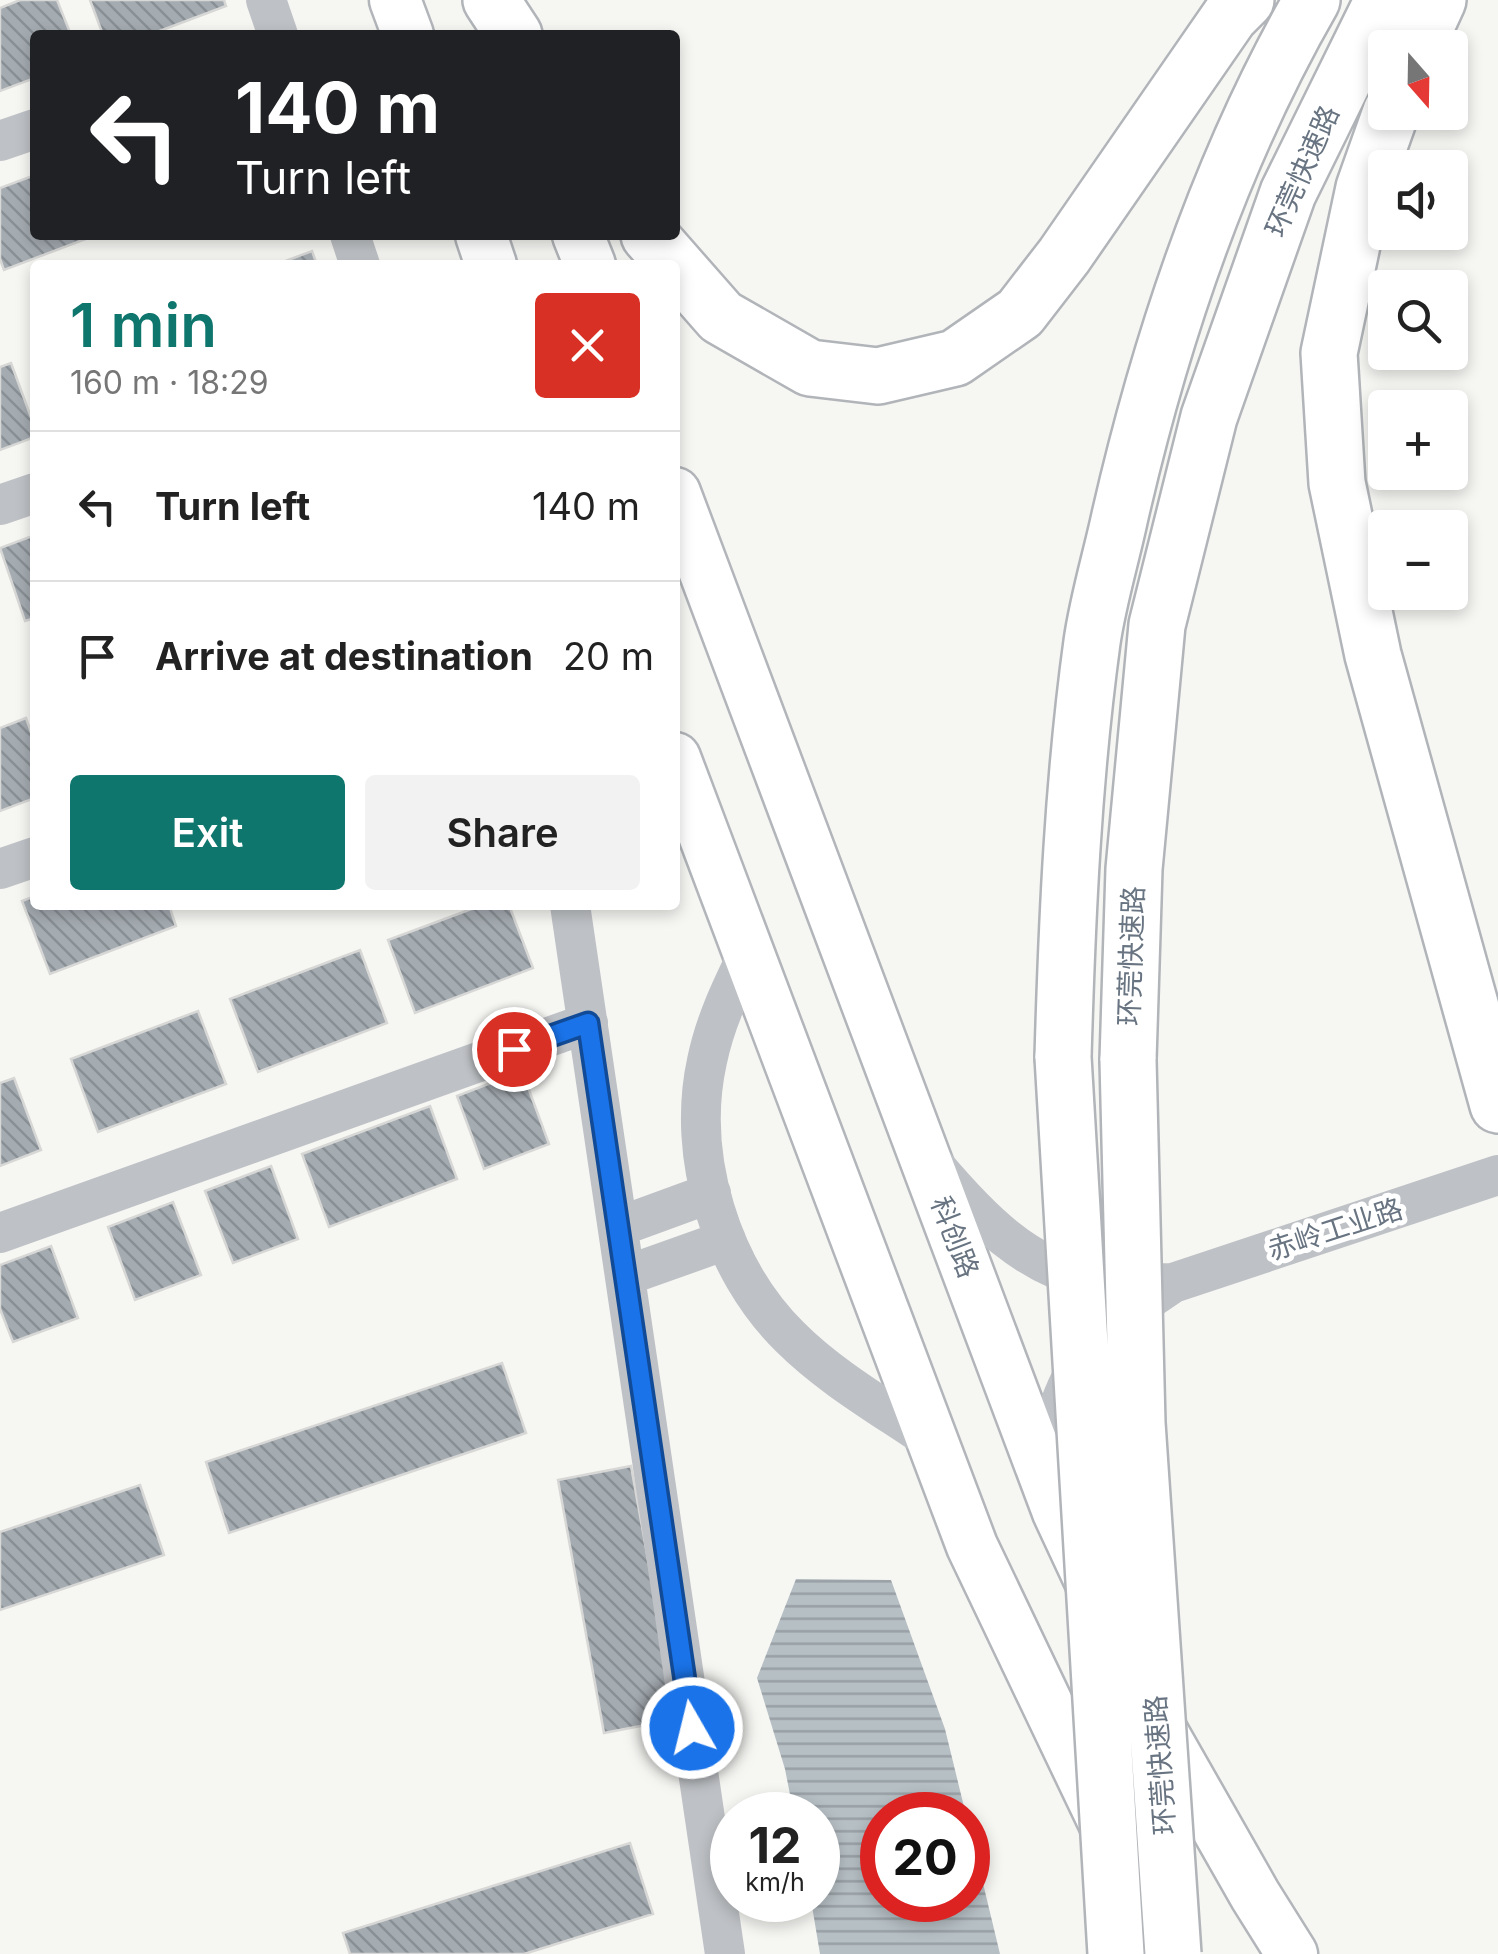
<!DOCTYPE html>
<html lang="en">
<head>
<meta charset="utf-8">
<style>
	:root { --surface:#fff; --page:#f2f2f2; --text:#222; --muted:#767676; --line:#e0e0e0; --accent:#0f766e }
	body { margin:0; font-family:Inter,"Noto Sans SC",sans-serif; background:var(--page); color:var(--text); height:100vh; display:flex; flex-direction:column; font-size:38px; white-space:nowrap }
	* { box-sizing:border-box; margin:0 }
	p { font-size:32px; color:var(--muted) }
	.icon { flex:none; width:55px; height:55px; fill:none; stroke:currentColor; stroke-width:2; stroke-linecap:round; stroke-linejoin:round }
	.map { position:relative; flex:1; overflow:hidden }
	.drawer { position:absolute; left:30px; top:260px; width:650px; height:650px; display:flex; flex-direction:column; background:var(--surface); border-radius:10px; box-shadow:0 5px 15px #0003 }
	.drawer>* { flex:none }
	.hud { position:absolute; left:30px; top:30px; width:650px; height:210px; border-radius:10px; box-shadow:0 5px 15px #0003; background:#202124; color:#fff; overflow:hidden }
	.needle { width:65px; rotate:160deg }
	.tools { position:absolute; left:1368px; top:30px; display:grid; gap:20px }
	.tools a { display:grid; place-items:center; width:100px; height:100px; border-radius:10px; background:var(--surface); box-shadow:0 5px 15px #0003; font-size:50px }
	.speed { position:absolute; left:710px; top:1792px; display:flex; gap:20px; font-size:50px; font-weight:700; text-align:center }
	.speed>* { display:grid; place-content:center; width:130px; height:130px; border-radius:50%; background:var(--surface); box-shadow:0 5px 15px #0003; line-height:1 }
	.speed small { font-size:25px; font-weight:400 }
	.speed .limit { border:15px solid #d22; background:#fff; color:#111 }
	.pin { position:absolute; display:grid; place-items:center; width:85px; height:85px; color:#fff; margin:-42px; border:5px solid #fff; border-radius:50%; box-shadow:0 2px 10px #0007 }
	.me { position:absolute; width:110px; margin:-55px; rotate:352deg; stroke-linejoin:round; filter:drop-shadow(0 0 8px #0008) }
	.turn { display:flex; align-items:center; gap:35px; height:210px; padding:0 40px; font-size:45px }
	.turn .icon { width:130px; height:130px; stroke-width:2.5 }
	.turn b { display:block; font-size:70px; line-height:85px }
	.round { display:grid; place-items:center; flex:none; width:105px; height:105px; border-radius:10px; background:var(--page) }
	.overview { display:flex; align-items:center; justify-content:space-between; height:170px; padding:0 40px }
	h1 { font-size:60px; font-weight:600; line-height:75px; color:var(--accent) }
	.action { display:flex; gap:20px; margin-top:auto; padding:20px 40px }
	.action a { flex:1; height:115px; border-radius:10px; background:var(--accent); color:#fff; font-size:40px; font-weight:600; line-height:115px; text-align:center }
	.action a+a { background:var(--page); color:var(--text) }
	ul { padding:0; list-style:none }
	li { display:flex; align-items:center; gap:30px; height:150px; padding:0 40px; border-top:2px solid var(--line) }
	li div { flex:1 }
	li b { display:block; font-size:38px }
	li em { font-style:normal }
	.map>svg:first-child { display:block }
	.water { fill:url(#water-rules) }
	.building { fill:url(#building-back-hatch); stroke:#d7d7d6; stroke-width:2.5 }
	.lines { fill:none; stroke-linecap:round; stroke-linejoin:round }
	.major-casing { stroke:#b2b5b9; stroke-width:55 }
	.highway-casing { stroke:#b1b4b8; stroke-width:60 }
	.minor { stroke:#bec1c5; stroke-width:40 }
	.major { stroke:#fff; stroke-width:50 }
	.highway { stroke:#fff; stroke-width:55 }
	.highway-bridge-casing { stroke:#b1b4b8; stroke-width:60; stroke-linecap:butt }
	.highway-bridge { stroke:#fff; stroke-width:55 }
	.route-casing { stroke:#114b97; stroke-width:25 }
	.route { stroke:#1a73e8; stroke-width:18 }
	.labels { text-anchor:middle; stroke-width:10; stroke-linejoin:round; paint-order:stroke }
	.street-label { font-size:28px; fill:#687481; stroke:#fff }
</style>
</head>
<body>
<div class="map">
<svg width="1498" height="1954" viewBox="0 0 1498 1954">
	<defs>
		<pattern id="water-rules" width="6" height="5" patternUnits="userSpaceOnUse" patternTransform="scale(2.5)"><rect width="6" height="5" fill="#b6bfc4"/><path d="M0 2.5h6" fill="none" stroke="#98a0a5"/></pattern>
		<pattern id="building-back-hatch" width="6" height="6" patternUnits="userSpaceOnUse" patternTransform="scale(2.5)"><rect width="6" height="6" fill="#a4abb1"/><path d="M-1 5l2 2M0 0l6 6M5-1l2 2" fill="none" stroke="#899095"/></pattern>
	</defs>
	<rect width="100%" height="100%" fill="#f6f6f3"/>
	<path class="water" d="M796,1579L891,1580L945,1729L966,1815H882V1900H968V1821L1000,1954H820L811,1900H818V1815H794L785,1769L757,1678Z"/>
	<path class="building" d="M20,0H57L71,35H35V78L0,91V8Z
		M90,0H224L226,6L149,35H103Z
		M35,175V235H96L4,270L0,259V188Z
		M312,251L317,265H275Z
		M11,363L35,428V437L0,450V367Z
		M35,535V618L25,621L0,548Z
		M26,718L35,743V798L0,811V728Z
		M35,896V905H169L176,926L50,974L22,901Z
		M482,905H509L533,968L415,1013L388,940Z
		M360,950L387,1023L258,1072L230,999Z
		M198,1011L226,1084L98,1132L71,1059Z
		M522,1071L549,1144L484,1169L457,1096Z
		M14,1078L41,1150L0,1166V1083Z
		M430,1106L457,1179L329,1227L302,1154Z
		M271,1166L298,1239L233,1263L205,1191Z
		M173,1202L201,1275L135,1300L108,1227Z
		M51,1246L78,1318L13,1342L0,1309V1265Z
		M502,1363L526,1433L229,1533L206,1462Z
		M631,1466L677,1719L604,1733L558,1480Z
		M140,1485L164,1555L0,1610V1532Z
		M630,1843L653,1914L524,1954H350L343,1933Z"/>
	<g class="lines">
		<g class="major-casing">
			<path id="major" d="M395,0L408,35
				M481,235L491,265
				M578,235L590,265
				M675,493L1058,1512L1092,1585
				M675,758L972,1546L1109,1833
				M1156,1721L1255,1895L1292,1954"/>
		</g>
		<g class="highway-casing">
			<path id="highway" d="M491,0L514,35
				M1416,48L1438,0
				M1391,112L1364,188L1329,353L1337,483L1373,655L1498,1105
				M649,235L721,317L810,368L878,376L955,358L1020,313L1064,256L1230,16L1246,0
				M1063,1057C1067,919 1073,780 1092,642C1098,600 1111,558 1120,516C1161,337 1220,160 1312,0
				M1128,1060L1134,869L1157,625L1209,417L1288,193L1383,0"/>
		</g>
		<path class="minor" d="M266,0L278,35
			M0,141L35,129
			M350,235L360,265
			M0,505L35,493
			M0,869L35,857
			M570,905L725,1954
			M748,954C731,989 715,1022 707,1061C686,1156 721,1269 790,1337C831,1378 884,1408 932,1441
			M935,1166C980,1219 1025,1266 1095,1282C1119,1287 1148,1283 1173,1283L1117,1321
			M618,1227L711,1193
			M0,1233L588,1023
			M625,1276L726,1240
			M1173,1283L1498,1175
			M1054,1483C1047,1434 1056,1406 1079,1363"/>
		<use href="#major" class="major"/>
		<use href="#highway" class="highway"/>
		<g class="highway-bridge-casing">
			<path id="highway-bridge" d="M1063,1057L1116,1954
				M1128,1060L1137,1423L1173,1954"/>
		</g>
		<use href="#highway-bridge" class="highway-bridge"/>
	</g>
	<g class="lines">
		<g class="route-casing">
			<path id="route" d="M514,1049L588,1023L692,1728"/>
		</g>
		<use href="#route" class="route"/>
	</g>
	<g class="labels">
		<g class="street-label">
			<text transform="translate(1302 171) rotate(-66)" y="10">环莞快速路</text>
			<text transform="translate(1131 956) rotate(-88)" y="10">环莞快速路</text>
			<text transform="translate(1335 1229) rotate(-18)" y="10">赤岭工业路</text>
			<text transform="translate(955 1237) rotate(69)" y="10">科创路</text>
			<text transform="translate(1160 1765) rotate(-94)" y="10">环莞快速路</text>
		</g>
	</g>
</svg>
<div class="tools">
<a><svg class="needle" viewBox="-14 -14 28 28"><path d="M0-13l5 13h-10z" fill="#e53935"/><path d="M0 13l5-13h-10z" fill="#767676"/></svg></a>
<a><svg class="icon" aria-label="sound" viewBox="0 0 24 24"><path d="M4 9h4l5-4v14l-5-4H4zM17 9q2 3 0 6"/></svg></a>
<a><svg class="icon" aria-label="search" viewBox="0 0 24 24"><circle cx="10" cy="10" r="6"/><path d="M15 15l6 6"/></svg></a>
<a>+</a>
<a>−</a>
</div>
<div class="speed"><div>12<small>km/h</small></div><div class="limit">20</div></div>
<div class="pin" style="left:514px;top:1049px;background:#d93025"><svg class="icon" aria-label="arrive" viewBox="0 0 24 24"><path d="M6 21V4h12l-3 4 3 4H6"/></svg></div>
<svg class="me" style="left:692px;top:1728px" viewBox="-20 -20 40 40"><circle r="17" fill="#1a73e8" stroke="#fff" stroke-width="3"/><path d="M0-11L8 9 0 5-8 9z" fill="#fff"/></svg>
<div class="hud">
<div class="turn"><svg class="icon" aria-label="left" viewBox="0 0 24 24"><path d="M17 20v-9H6M10 6l-5 5 5 5"/></svg><div><b>140 m</b>Turn left</div></div>
</div>
<section class="drawer">
<div class="overview"><div><h1>1 min</h1><p>160 m · 18:29</p></div><a class="round" style="background:#d93025;color:#fff"><svg class="icon" aria-label="close" viewBox="0 0 24 24"><path d="M6 6l12 12M18 6L6 18"/></svg></a></div>
<ul>
<li><svg class="icon" aria-label="left" viewBox="0 0 24 24"><path d="M17 20v-9H6M10 6l-5 5 5 5"/></svg><div><b>Turn left</b></div><em>140 m</em></li>
<li><svg class="icon" aria-label="arrive" viewBox="0 0 24 24"><path d="M6 21V4h12l-3 4 3 4H6"/></svg><div><b>Arrive at destination</b></div><em>20 m</em></li>
</ul>
<div class="action"><a>Exit</a><a>Share</a></div>
</section>
</div>
</body>
</html>
